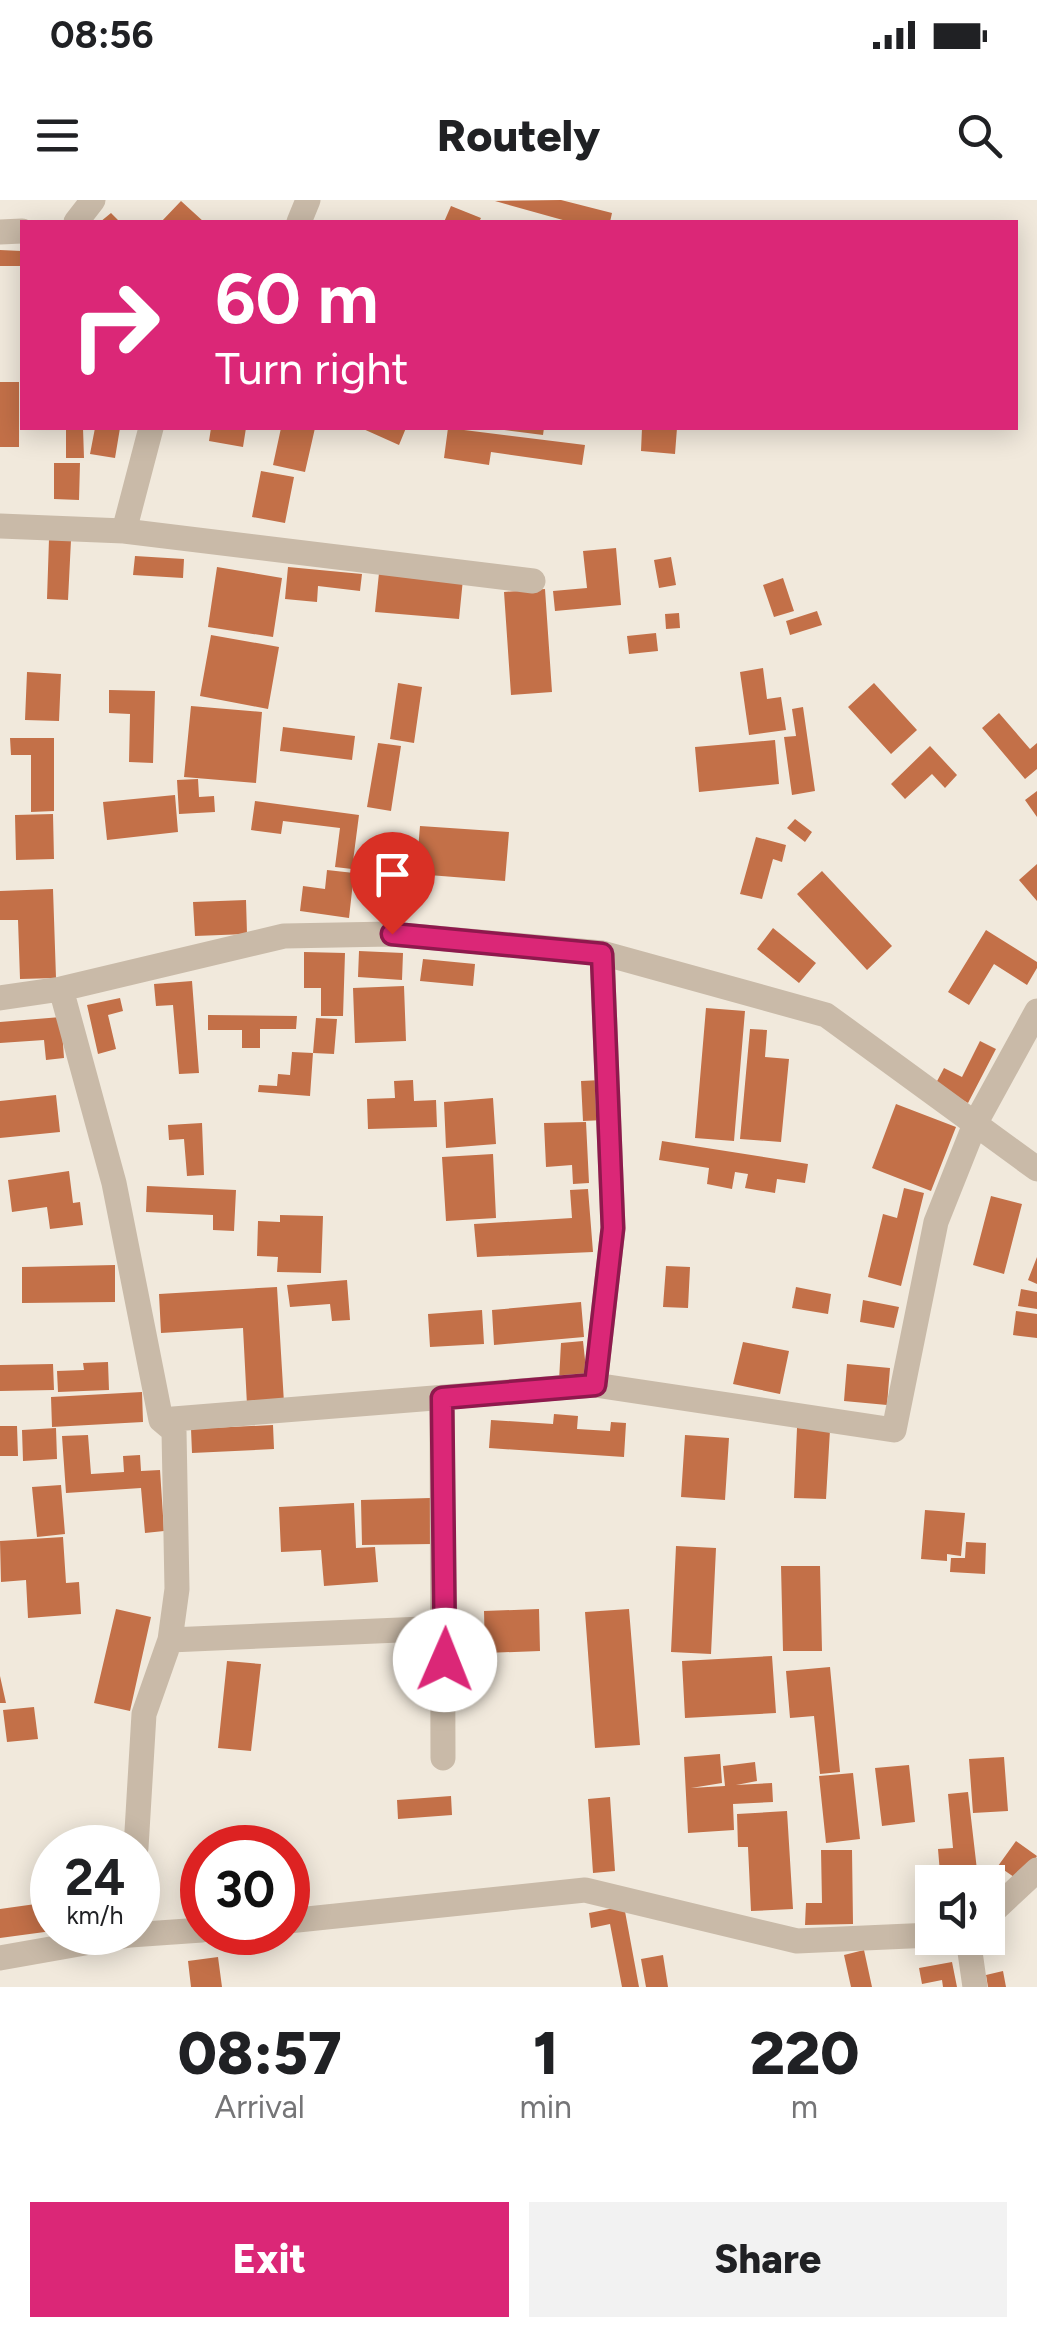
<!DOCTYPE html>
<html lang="en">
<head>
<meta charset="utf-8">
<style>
	:root { --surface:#fff; --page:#f2f2f2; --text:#202124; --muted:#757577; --accent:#db2777 }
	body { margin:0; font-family:Figtree,sans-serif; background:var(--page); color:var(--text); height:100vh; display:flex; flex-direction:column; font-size:38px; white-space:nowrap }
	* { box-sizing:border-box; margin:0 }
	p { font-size:32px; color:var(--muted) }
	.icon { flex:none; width:55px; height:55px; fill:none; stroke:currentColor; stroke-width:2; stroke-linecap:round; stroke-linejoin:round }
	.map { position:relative; height:1787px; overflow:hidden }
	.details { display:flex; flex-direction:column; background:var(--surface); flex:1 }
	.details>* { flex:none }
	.banner { position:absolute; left:20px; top:20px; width:998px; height:210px; border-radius:0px; box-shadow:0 5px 25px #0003; background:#db2777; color:#fff; overflow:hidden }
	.tools { position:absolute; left:915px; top:1665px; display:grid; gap:20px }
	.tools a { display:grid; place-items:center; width:90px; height:90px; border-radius:0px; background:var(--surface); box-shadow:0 5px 25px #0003; font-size:50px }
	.speed { position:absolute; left:30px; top:1625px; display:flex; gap:20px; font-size:50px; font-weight:700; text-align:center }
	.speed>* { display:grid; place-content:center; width:130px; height:130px; border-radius:50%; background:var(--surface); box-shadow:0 5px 25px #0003; line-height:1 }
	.speed small { font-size:25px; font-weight:400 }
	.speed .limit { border:15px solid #d22; background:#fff; color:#111 }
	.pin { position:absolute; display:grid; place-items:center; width:85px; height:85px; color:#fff; margin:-102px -42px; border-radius:50% 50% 50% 0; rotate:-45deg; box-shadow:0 0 10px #0007 }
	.pin .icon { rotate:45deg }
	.me { position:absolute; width:110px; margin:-55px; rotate:1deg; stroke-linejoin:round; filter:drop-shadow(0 0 8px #0008) }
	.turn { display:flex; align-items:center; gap:35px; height:210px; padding:0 30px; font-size:45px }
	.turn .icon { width:130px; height:130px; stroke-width:2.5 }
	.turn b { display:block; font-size:70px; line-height:85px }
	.eta { display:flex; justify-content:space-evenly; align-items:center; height:170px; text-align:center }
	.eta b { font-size:60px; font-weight:800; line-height:70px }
	.cta { display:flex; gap:20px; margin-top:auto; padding:20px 30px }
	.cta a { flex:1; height:115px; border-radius:0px; background:var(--accent); color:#fff; font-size:40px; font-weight:800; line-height:115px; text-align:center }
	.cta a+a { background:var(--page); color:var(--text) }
	.status { display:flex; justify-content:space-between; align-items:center; height:70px; padding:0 50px; background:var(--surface); direction:ltr }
	.status svg { height:28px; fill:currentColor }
	header { display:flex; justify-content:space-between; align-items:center; height:130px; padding:0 30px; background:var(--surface); font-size:45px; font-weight:800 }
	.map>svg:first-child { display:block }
	.building { fill:#c37048 }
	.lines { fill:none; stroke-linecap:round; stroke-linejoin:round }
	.minor { stroke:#c9baa8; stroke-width:25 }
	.route-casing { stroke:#8e194d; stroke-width:25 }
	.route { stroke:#db2777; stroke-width:18 }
</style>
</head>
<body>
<div class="status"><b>08:56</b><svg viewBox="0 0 49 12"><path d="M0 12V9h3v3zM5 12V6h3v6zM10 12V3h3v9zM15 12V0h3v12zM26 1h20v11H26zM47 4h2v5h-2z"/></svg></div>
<header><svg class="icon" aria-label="menu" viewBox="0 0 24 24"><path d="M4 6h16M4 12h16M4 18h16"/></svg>Routely<svg class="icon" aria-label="search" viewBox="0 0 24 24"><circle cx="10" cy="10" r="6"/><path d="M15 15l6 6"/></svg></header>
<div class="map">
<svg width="1037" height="1787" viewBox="0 0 1037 1787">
	<rect width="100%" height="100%" fill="#f1e9dc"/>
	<path class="building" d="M561,0L612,13L610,22H570L495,1Z
		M181,1L204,22H161Z
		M451,6L481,18L479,22H444Z
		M111,13L120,22H100Z
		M0,50L22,51V66H0Z
		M0,182H19V247H0Z
		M66,228H83L84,258H66Z
		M95,228H120L115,258L90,254Z
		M211,228H246L243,247L209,241Z
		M281,228H315L305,272L273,265Z
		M361,228H406L399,245Z
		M448,228L585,245L582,265L491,252L489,265L444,258Z
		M489,228H544L543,235Z
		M642,228H677L675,254L641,251Z
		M54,263H80L79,300L54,299Z
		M261,271L294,277L285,323L252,317Z
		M49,339L71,340L68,400L47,399Z
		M616,348L621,405L555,411L553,391L587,388L583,351Z
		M135,356L184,359L183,378L133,375Z
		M671,357L676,385L659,388L654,360Z
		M217,367L282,378L273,437L208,427Z
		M288,367L362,374L360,391L318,386L317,402L285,399Z
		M379,373L463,379L459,419L375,412Z
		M783,378L794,411L774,417L763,385Z
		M545,389L552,492L511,495L504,392Z
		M817,411L822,425L790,435L786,421Z
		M679,413L680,428L666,429L665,414Z
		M656,433L658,451L629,454L627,436Z
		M211,435L279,447L268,509L200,496Z
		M763,468L767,499L781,497L786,530L749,535L740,472Z
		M27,472L61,474L59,521L25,520Z
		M398,483L422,487L414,543L390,539Z
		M874,483L917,530L891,554L848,507Z
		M109,490L155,491L153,563L129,562L130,514L109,513Z
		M191,506L262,512L256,583L184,577Z
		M803,507L815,591L792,595L784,537L796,536L792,509Z
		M999,513L1030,549L1037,543V569L1025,579L982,528Z
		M283,527L355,536L352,560L280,551Z
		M10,538H54V611L31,612V555H11Z
		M775,540L779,584L699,592L695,547Z
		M378,543L401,546L391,611L367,607Z
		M930,546L957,575L945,588L932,574L905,599L891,584Z
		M198,579L199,597L214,596L215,612L179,614L177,580Z
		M1037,591V617L1025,600Z
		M175,595L178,632L107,640L103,602Z
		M255,601L359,615L352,669L335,667L340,628L283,621L281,634L251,630Z
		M53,614L54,659L16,660L15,615Z
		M795,619L812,632L805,642L787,628Z
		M420,626L509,632L505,681L416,674Z
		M756,637L786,645L782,662L773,659L762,699L740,694Z
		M1037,664V701L1019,680Z
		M327,670L354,673L349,718L300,711L303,686L325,689Z
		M822,671L892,746L867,770L797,694Z
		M53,689L56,778L20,779L18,720H0V691Z
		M246,700L247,734L195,736L193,702Z
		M773,728L816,763L799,783L757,749Z
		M986,730L1037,762V768L1027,785L994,764L969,805L948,792Z
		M359,751L403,753L402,780L358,777Z
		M304,752L345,753L343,816H321V788H304Z
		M423,759L475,764L473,786L420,781Z
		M192,781L199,873L179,874L173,805L156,806L154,784Z
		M404,786L406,841L355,843L353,788Z
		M120,798L123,811L108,815L116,849L98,854L87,805Z
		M706,808L745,811L734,941L695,938Z
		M208,815L297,816L296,829H260V848H242V830H208Z
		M61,817L64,858L46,860L44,840L0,843V822Z
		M316,818L337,819L334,854L313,853Z
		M750,829L767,830L765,857L789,859L781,942L740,939Z
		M980,841L996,849L968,903L935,885L944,868L962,877Z
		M292,852L313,853L310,896L258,892L259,885L277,886L278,874L290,875Z
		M413,880L414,901L436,900L437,927L368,929L367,899L395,898L394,881Z
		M602,880L604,920L583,921L581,881Z
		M56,895L60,932L0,938V901Z
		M493,898L496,944L446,948L444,902Z
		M896,904L956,927L931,991L872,968Z
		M586,922L589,983L573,984L572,965L546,967L544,923Z
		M202,923L204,975L187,976L184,939L169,940L168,925Z
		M662,941L808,964L805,983L777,979L775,993L745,988L748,974L735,972L732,989L707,984L709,968L659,960Z
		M493,954L496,1018L446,1021L442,957Z
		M69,971L73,1003L80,1002L83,1025L50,1029L47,1007L12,1012L8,980Z
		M147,986L236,990L234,1031L213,1030V1015L146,1012Z
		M904,988L924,993L901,1086L868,1077L883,1014L897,1018Z
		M588,989L593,1052L477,1057L474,1024L572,1018L570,990Z
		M991,996L1022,1004L1004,1074L973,1065Z
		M280,1015L323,1016L321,1073L277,1072L278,1057L257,1056L258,1021L280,1022Z
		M1037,1057V1084L1028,1080Z
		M115,1065V1102L22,1103V1067Z
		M666,1066L690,1067L688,1108L663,1107Z
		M347,1080L350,1120L332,1121L330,1104L290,1107L287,1085Z
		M277,1087L284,1203L247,1205L243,1128L161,1133L159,1094Z
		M796,1087L831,1094L828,1114L792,1108Z
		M1021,1089L1037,1092V1109L1018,1106Z
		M863,1100L899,1107L894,1128L860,1122Z
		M581,1102L584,1137L494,1145L492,1110Z
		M482,1110L484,1144L430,1147L428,1114Z
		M1016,1111L1037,1114V1138L1013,1135Z
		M583,1141L587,1178L559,1181L561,1143Z
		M743,1142L789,1151L780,1194L733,1184Z
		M108,1162L109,1190L58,1192L57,1171L84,1170L83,1163Z
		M53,1164L54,1190L0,1191V1165Z
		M847,1164L890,1168L887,1205L844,1201Z
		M142,1192L143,1222L52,1227L51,1197Z
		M554,1214L578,1216L577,1229L610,1231L611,1222L626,1223L624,1257L489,1248L491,1220L553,1224Z
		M273,1225L274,1249L192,1253L191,1229Z
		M0,1226H17L18,1256H0Z
		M56,1228L57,1259L23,1261L22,1230Z
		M797,1228L830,1230L826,1299L794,1298Z
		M88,1235L91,1274L124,1272L123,1256L140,1255L141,1271L160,1270L164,1331L145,1333L141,1288L66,1293L62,1236Z
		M685,1235L729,1238L725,1300L681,1297Z
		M61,1285L65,1334L37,1337L32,1287Z
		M430,1298L432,1344L362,1345L361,1300Z
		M354,1303L356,1348L375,1347L378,1382L324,1386L321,1350L281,1352L279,1307Z
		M925,1310L965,1313L961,1356L947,1354V1361L921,1359Z
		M63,1337L66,1383L79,1382L81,1414L28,1418L26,1380L1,1382L0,1341Z
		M966,1342L986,1343L985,1374L950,1372L951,1358H965Z
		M676,1346L716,1348L711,1454L671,1452Z
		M781,1366H820L822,1451H783Z
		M116,1409L151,1417L130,1511L94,1503Z
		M539,1409L540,1451L485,1453L484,1411Z
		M629,1409L640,1545L595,1548L585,1412Z
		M772,1456L776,1513L685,1518L682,1461Z
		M227,1461L261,1464L251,1551L218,1548Z
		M418,1461H437L438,1496L419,1497Z
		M830,1467L840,1572L820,1574L814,1516L790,1518L786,1471Z
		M0,1476L6,1503H0Z
		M34,1507L38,1539L7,1542L3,1510Z
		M720,1554L722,1583L691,1588L725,1586L723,1566L755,1562L757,1581L736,1585L772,1583L773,1602L733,1604L734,1630L688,1633L684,1557Z
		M1004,1557L1008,1611L973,1613L969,1559Z
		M909,1565L915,1622L882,1626L875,1568Z
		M853,1573L860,1639L826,1643L819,1576Z
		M968,1592L977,1670L940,1673L938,1649L953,1648L948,1594Z
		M451,1596L452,1615L398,1619L397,1600Z
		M610,1597L615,1671L593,1673L588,1599Z
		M787,1611L793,1709L751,1711L748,1647H738L737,1614Z
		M1016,1641L1037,1656L1020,1681L998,1666Z
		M821,1650H852L853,1724L805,1725L806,1703H822Z
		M50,1702L52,1731L0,1738V1709Z
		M624,1706L639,1787H622L610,1724L591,1728L589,1713Z
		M864,1750L872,1787H851L844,1755Z
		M663,1755L668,1787H646L641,1759Z
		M218,1757L222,1787H191L188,1761Z
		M952,1762L957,1787H943L942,1780L922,1784L919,1768Z
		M1003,1771L1006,1787H988L986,1775Z"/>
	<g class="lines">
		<path class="minor" d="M76,22L93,0
			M299,22L308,0
			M0,32L22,31
			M0,326L124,331L533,381
			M124,331L151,228
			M61,789L114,983L161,1220L174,1231L177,1389L170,1440L144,1514L136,1648
			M0,798L61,789L284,736L391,734L602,753L826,815L1037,969
			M595,1185L613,1028L602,753
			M442,1198L443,1558
			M161,1220L595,1185L894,1230L936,1022L975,924L1037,811
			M170,1440L446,1428
			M988,1716L1037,1670
			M288,1721L585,1690L797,1741L932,1735
			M968,1738L975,1787
			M0,1758L130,1735L202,1730"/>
	</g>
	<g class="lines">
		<g class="route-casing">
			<path id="route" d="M392,734L602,754L613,1028L595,1185L442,1198L445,1460"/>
		</g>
		<use href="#route" class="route"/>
	</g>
</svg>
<div class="tools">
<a><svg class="icon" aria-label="sound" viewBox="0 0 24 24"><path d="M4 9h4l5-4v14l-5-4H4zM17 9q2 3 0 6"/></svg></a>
</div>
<div class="speed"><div>24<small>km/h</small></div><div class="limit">30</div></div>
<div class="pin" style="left:392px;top:734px;background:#d93025"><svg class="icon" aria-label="arrive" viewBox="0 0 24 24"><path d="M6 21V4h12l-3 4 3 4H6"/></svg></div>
<svg class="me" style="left:445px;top:1460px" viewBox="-20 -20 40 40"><circle r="19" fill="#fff"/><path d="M0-13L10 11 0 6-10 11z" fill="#db2777"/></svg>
<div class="banner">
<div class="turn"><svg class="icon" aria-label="right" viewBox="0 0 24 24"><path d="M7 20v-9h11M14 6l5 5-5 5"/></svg><div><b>60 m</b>Turn right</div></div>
</div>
</div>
<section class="details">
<div class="eta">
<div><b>08:57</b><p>Arrival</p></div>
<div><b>1</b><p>min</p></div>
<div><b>220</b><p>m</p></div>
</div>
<div class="cta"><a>Exit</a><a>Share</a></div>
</section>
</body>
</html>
